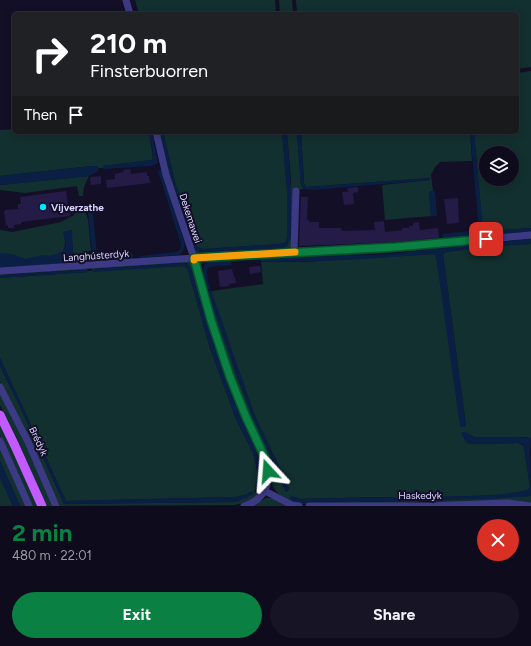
<!DOCTYPE html>
<html lang="en">
<head>
<meta charset="utf-8">
<style>
	:root { --surface:#0e0b1c; --page:#171425; --text:#f1f3f6; --muted:#9b9ba3; --line:#2e2b3b; --accent:#0b8043 }
	body { margin:0; font-family:Figtree,sans-serif; background:var(--page); color:var(--text); height:100vh; display:flex; flex-direction:column; font-size:15px; white-space:nowrap }
	* { box-sizing:border-box; margin:0 }
	p { font-size:13px; color:var(--muted) }
	.icon { flex:none; width:22px; height:22px; fill:none; stroke:currentColor; stroke-width:2; stroke-linecap:round; stroke-linejoin:round }
	.map { position:relative; height:506px; overflow:hidden }
	.sheet { display:flex; flex-direction:column; background:var(--surface); flex:1 }
	.sheet>* { flex:none }
	.top-card { position:absolute; left:12px; top:12px; width:507px; height:122px; border-radius:6px; box-shadow:0 2px 10px #0003,0 0 0 1px var(--line); background:#202124; color:#fff; overflow:hidden }
	.tools { position:absolute; left:479px; top:146px; display:grid; gap:8px }
	.tools a { display:grid; place-items:center; width:40px; height:40px; border-radius:50%; background:var(--surface); box-shadow:0 2px 10px #0003,0 0 0 1px var(--line); font-size:20px }
	.pin { position:absolute; display:grid; place-items:center; width:34px; height:34px; color:#fff; margin:-17px; border-radius:8px; box-shadow:0 2px 6px #0006 }
	.me { position:absolute; width:44px; margin:-22px; rotate:341deg; stroke-linejoin:round; filter:drop-shadow(0 0 3px #0008) }
	.turn { display:flex; align-items:center; gap:14px; height:84px; padding:0 12px; font-size:18px }
	.turn .icon { width:52px; height:52px; stroke-width:2.5 }
	.turn b { display:block; font-size:28px; line-height:34px }
	.then { display:flex; align-items:center; height:38px; padding:0 12px; background:#0003; gap:8px; font-size:15px }
	.round { display:grid; place-items:center; flex:none; width:42px; height:42px; border-radius:21px; background:var(--page) }
	.overview { display:flex; align-items:center; justify-content:space-between; height:68px; padding:0 12px }
	h1 { font-size:24px; font-weight:700; line-height:30px; color:var(--accent) }
	.button { display:flex; gap:8px; margin-top:auto; padding:8px 12px }
	.button a { flex:1; height:46px; border-radius:24px; background:var(--accent); color:#fff; font-size:16px; font-weight:700; line-height:46px; text-align:center }
	.button a+a { background:var(--page); color:var(--text) }
	.map>svg:first-child { display:block }
	.green { fill:#12302f; fill-rule:evenodd }
	.water { fill:#0a1f44 }
	.building { fill:#241b47 }
	.lines { fill:none; stroke-linecap:round; stroke-linejoin:round }
	.minor { stroke:#3d3a85; stroke-width:7 }
	.major { stroke:#c25bff; stroke-width:9 }
	.route-casing { stroke:#07532c; stroke-width:10 }
	.route { stroke:#0b8043; stroke-width:7 }
	.slow { stroke:#f59e0b; stroke-width:7 }
	.poi-dot { fill:#00e5ff; stroke:#130f26; stroke-width:1.5 }
	.labels { text-anchor:middle; stroke-width:4; stroke-linejoin:round; paint-order:stroke }
	.poi-label { font-size:10px; font-weight:bold; fill:#d9d4ff; stroke:#130f26; text-anchor:start }
	.street-label { font-size:10px; fill:#d9d4ff; stroke:#130f26 }
</style>
</head>
<body>
<div class="map">
<svg width="531" height="506" viewBox="0 0 531 506">
	<rect width="100%" height="100%" fill="#130f26"/>
	<path class="green" d="M135,0H275L276,14H139Z
		M279,0H292L293,14H280Z
		M296,0H531V67L517,69V14H297Z
		M531,71V228L489,231V234H500L477,236L476,235L483,234V233L474,132H517V73ZM486,153H512V179H486Z
		M14,129V132H149L153,158L152,160L103,166V168H99L96,166H92L0,176V130Z
		M158,132H160L168,166L194,249L199,252L281,248L287,246L291,181L287,132H297L301,185L304,189L295,190L292,247L287,250L199,255L194,252L169,179Z
		M163,132H282L287,190V237L286,242L281,244L203,249L197,247L175,182Z
		M301,132H470L472,161L440,162L435,167L431,175L433,191L429,192L431,216L385,220L382,185L430,180V178L306,187L304,183Z
		M89,176L84,187L83,196H79L77,186L25,193L0,190V185Z
		M78,204L82,205L88,219L91,250L81,257L77,256L73,252L71,230L64,232C66,246 67,255 49,256C46,256 43,255 40,256C35,257 29,260 24,259C16,259 9,252 0,254V230L12,232L61,222L74,215Z
		M531,237V239L493,242L492,246L531,244V438L524,437H475L467,434L469,444L518,443L524,446L530,488C522,497 452,496 436,497L435,500L531,496V503H435L433,499H430V501H422L400,504H308C293,503 280,500 273,486L242,403L205,291H207L212,301L238,379L286,492L289,489L286,481L254,414L211,291L263,284L261,262H302L435,254L436,255L437,261L461,427L466,426L443,254L446,252L487,247L486,243C411,253 336,257 260,259V256C318,256 375,253 432,248L433,246ZM292,496L300,499L383,497L412,499L413,501L299,503Z
		M189,261L193,265L262,458L266,471L262,491L256,488L254,492L259,494C252,500 243,504 234,505L60,506L22,425L0,381V366L23,413L64,504L232,502L238,501L252,491L245,495L236,497L66,501L0,358V278L87,272V270H82L0,275V273L87,268L88,271H92V268ZM183,263H187L237,408L256,450L261,465L262,470L256,488L258,474L253,453L236,419L209,345L188,270L186,267L182,266L93,271L94,269Z
		M0,392L17,426L53,506H46L17,439L0,405Z
		M0,423L38,506H31L2,440L0,435Z
		M0,446L27,506H20L0,461Z
		M0,477L13,506H0Z
		M266,498H274L290,506H251Z"/>
	<path class="water" d="M149,132H152L158,163L151,166L103,169V166L152,160L153,155Z
		M160,132H163L175,182L195,241L197,247L203,249L281,244L286,242L287,237V190L282,132H287L291,190V236L287,246L281,248L209,252L196,251L192,244L168,166Z
		M297,132H301L304,183L306,187L430,178V180L313,190L304,189L301,185Z
		M470,132H474L483,230V234L476,235V231L479,229Z
		M92,166H96L99,168L97,172L89,176L0,185V176Z
		M161,169L185,245L182,253L178,255L141,258L140,256L176,252C180,250 181,249 181,244L158,171Z
		M435,191L437,216H431L429,192Z
		M90,212L93,214L97,254L98,257L104,258V261L93,262L90,259L92,251L88,213Z
		M531,228V232L500,234H488V231Z
		M72,230L73,252L77,256L84,259V262L0,268V254C12,252 16,256 26,259L29,258L42,255L51,256L61,252L65,248L66,244L63,232Z
		M470,231L469,236L443,238L442,234Z
		M531,239V244L493,246V242Z
		M487,243V247L446,252L443,254L466,426L463,427H460L436,255L431,254C374,259 317,262 261,262L260,259L391,254Z
		M125,253H132L134,259L112,260L110,259L114,254Z
		M230,260L231,265C207,267 203,263 210,289H207C199,260 202,262 230,260Z
		M183,263H187L191,268C204,315 219,363 237,408C244,428 257,447 261,468C263,475 262,482 258,488L255,487L258,474L253,453L236,419L209,345L188,270L186,267L182,266L93,272V271L94,269Z
		M82,270H87L88,272L0,278V275H4Z
		M211,290L254,414L286,481L289,489L286,492L282,481L251,414L207,291Z
		M0,358L66,501L236,497L245,495L252,491L254,493L247,498L232,502L64,504L23,413L0,366Z
		M466,432L471,436L475,437H517L531,438L530,452L531,496L491,499L435,500V497C451,496 522,496 530,488L524,446L522,444L518,443L469,444L465,441L461,433Z
		M0,461L20,506H13L0,477Z
		M291,496L300,499L383,497L413,499V501L299,503L294,502L289,498Z"/>
	<path class="building" d="M130,169L131,174L147,172V176H149L150,183L107,188L106,180L115,179V174L124,172L123,170Z
		M101,176V184L91,185L90,177Z
		M358,187V192L353,193L354,204L344,205L342,192H348L347,188Z
		M66,191L70,216L21,222V224L14,225V228H8V225L6,226L4,212L5,210L18,209V204H21L20,197Z
		M301,197H308L307,220H309V222H319V228H341L342,231L375,230L374,222L384,221L385,232L402,230V228H410L409,226H413V223L419,222L420,230L438,228L439,238L396,242L299,246Z
		M458,198L459,223L447,224L444,199Z
		M260,266L261,272L250,274L249,267Z
		M232,269L234,277H235L236,283L229,284V286L220,287L218,271Z"/>
	<g class="lines">
		<path class="minor" d="M126,0L130,14
			M156,132L166,175L194,258L220,347L236,394L268,466C270,485 264,500 244,506
			M294,252L296,191
			M0,271L194,258L396,247L531,235
			M0,387L28,442L56,506
			M0,441L29,506
			M265,491L292,505L299,506
			M309,506H430L507,503L531,506"/>
		<path class="major" d="M0,415L15,446L42,506"/>
	</g>
	<g class="lines">
		<g class="route-casing">
			<path id="route" d="M268,471L266,460L246,417L230,377L211,320L194,258L396,247L486,239"/>
		</g>
		<use href="#route" class="route"/>
		<path class="slow" d="M194,260V258L295,252"/>
	</g>
	<circle class="poi-dot" cx="43" cy="207" r="4"/>
	<g class="labels">
		<g class="poi-label">
			<text x="51" y="211">Vijverzathe</text>
		</g>
		<g class="street-label">
			<text transform="translate(191 218) rotate(72)" y="4">Dekemawei</text>
			<text transform="translate(96 255) rotate(-4)" y="4">Langhústerdyk</text>
			<text transform="translate(39 441) rotate(65)" y="4">Brédyk</text>
			<text x="420" y="499">Haskedyk</text>
		</g>
	</g>
</svg>
<div class="tools">
<a><svg class="icon" aria-label="layers" viewBox="0 0 24 24"><path d="M12 4l9 5-9 5-9-5zM3 14l9 5 9-5"/></svg></a>
</div>
<div class="pin" style="left:486px;top:239px;background:#d93025"><svg class="icon" aria-label="arrive" viewBox="0 0 24 24"><path d="M6 21V4h12l-3 4 3 4H6"/></svg></div>
<svg class="me" style="left:268px;top:471px" viewBox="-20 -20 40 40"><path d="M0-17L14 15 0 8-14 15z" fill="#0b8043" stroke="#fff" stroke-width="4"/></svg>
<div class="top-card">
<div class="turn"><svg class="icon" aria-label="right" viewBox="0 0 24 24"><path d="M7 20v-9h11M14 6l5 5-5 5"/></svg><div><b>210 m</b>Finsterbuorren</div></div>
<div class="then">Then<svg class="icon" aria-label="arrive" viewBox="0 0 24 24"><path d="M6 21V4h12l-3 4 3 4H6"/></svg></div>
</div>
</div>
<section class="sheet">
<div class="overview"><div><h1>2 min</h1><p>480 m · 22:01</p></div><a class="round" style="background:#d93025;color:#fff"><svg class="icon" aria-label="close" viewBox="0 0 24 24"><path d="M6 6l12 12M18 6L6 18"/></svg></a></div>
<div class="button"><a>Exit</a><a>Share</a></div>
</section>
</body>
</html>
